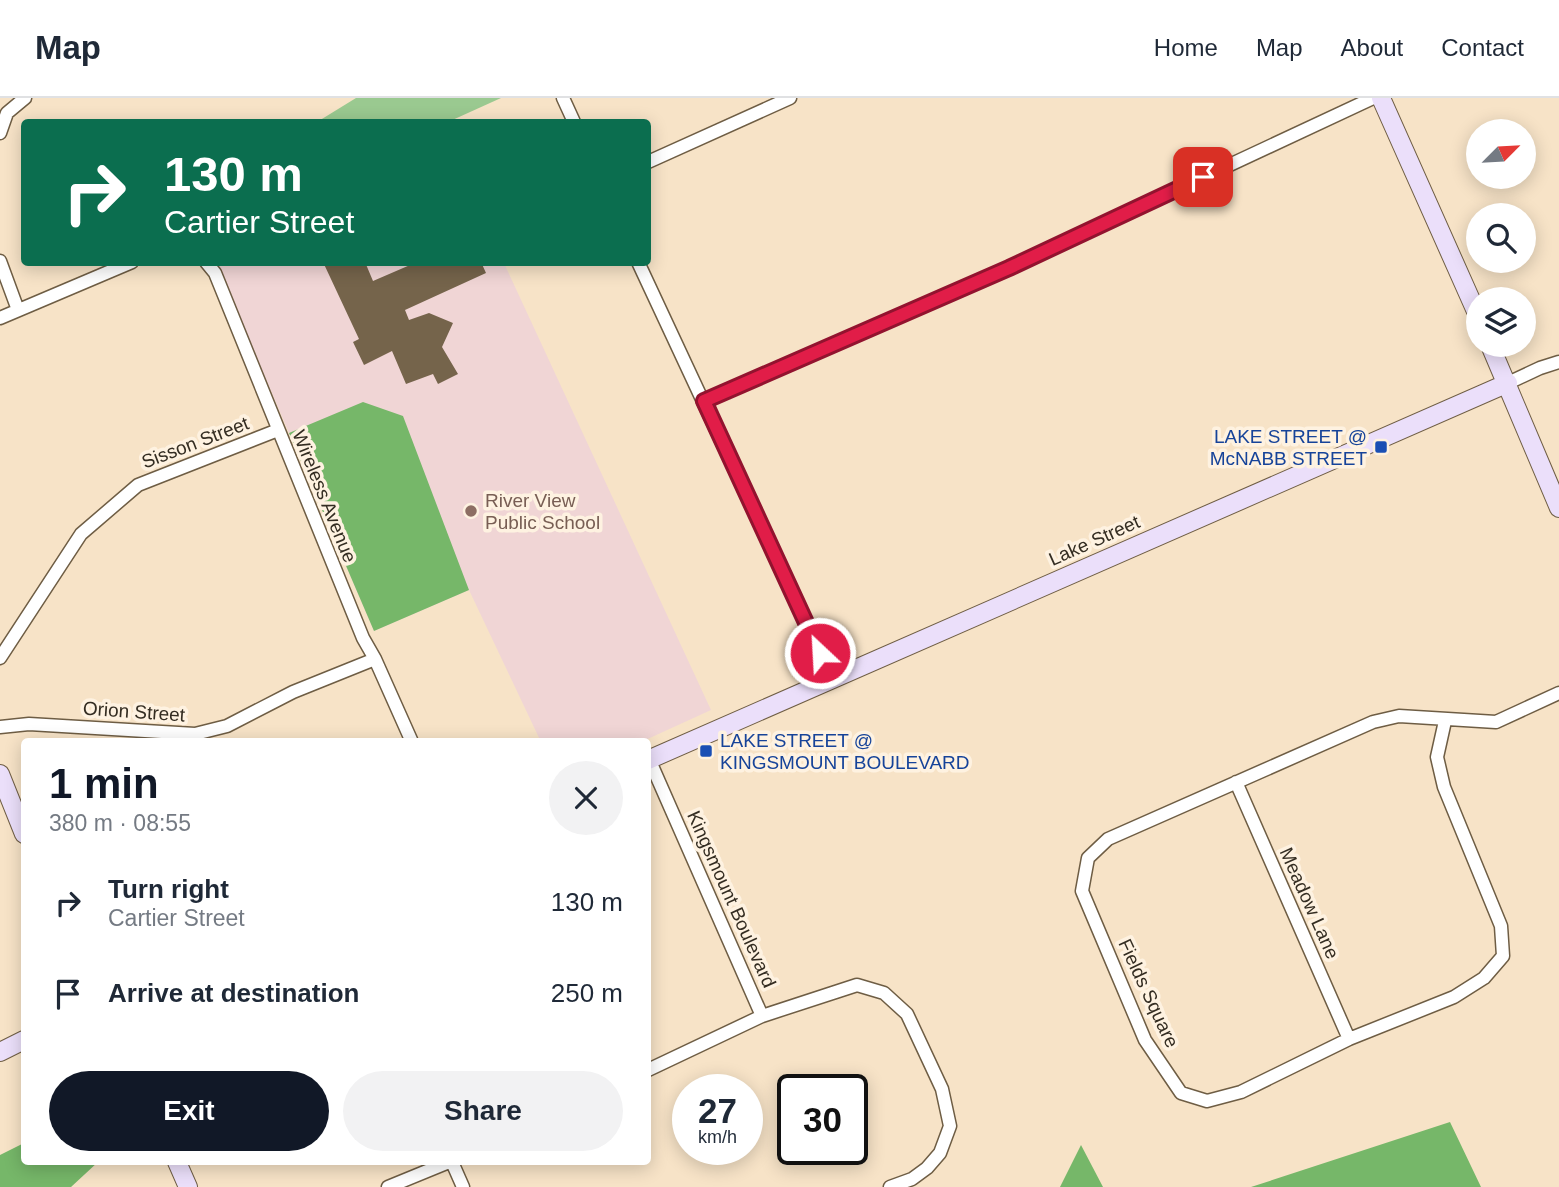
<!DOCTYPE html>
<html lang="en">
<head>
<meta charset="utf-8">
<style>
	:root { --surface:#fff; --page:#f2f2f3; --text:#1f2937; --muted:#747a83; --line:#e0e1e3; --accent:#111827 }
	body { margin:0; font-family:Helvetica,sans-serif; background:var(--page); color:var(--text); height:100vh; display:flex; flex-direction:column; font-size:26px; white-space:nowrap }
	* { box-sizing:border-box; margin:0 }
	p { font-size:23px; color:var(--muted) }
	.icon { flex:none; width:38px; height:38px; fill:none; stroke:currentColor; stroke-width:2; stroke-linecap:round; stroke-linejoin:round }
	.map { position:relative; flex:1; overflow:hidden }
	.side { position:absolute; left:21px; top:640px; width:630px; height:427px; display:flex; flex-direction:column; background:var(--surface); border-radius:7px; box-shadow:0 4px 18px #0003 }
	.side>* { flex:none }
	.top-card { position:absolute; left:21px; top:21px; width:630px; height:147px; border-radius:7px; box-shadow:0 4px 18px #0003; background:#0b6e4f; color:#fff; overflow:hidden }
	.needle { width:46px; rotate:66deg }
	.fabs { position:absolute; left:1466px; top:21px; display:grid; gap:14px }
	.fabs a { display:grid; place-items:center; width:70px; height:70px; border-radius:50%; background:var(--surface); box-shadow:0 4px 18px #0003; font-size:35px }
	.speed { position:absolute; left:672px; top:976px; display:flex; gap:14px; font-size:35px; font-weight:700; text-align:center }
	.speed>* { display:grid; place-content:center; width:91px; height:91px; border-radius:50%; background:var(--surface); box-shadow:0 4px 18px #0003; line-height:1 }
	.speed small { font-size:18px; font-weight:400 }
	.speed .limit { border:4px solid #111; border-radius:10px; background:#fff; color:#111 }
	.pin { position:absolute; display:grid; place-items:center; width:60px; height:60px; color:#fff; margin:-30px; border-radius:14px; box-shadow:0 4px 10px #0006 }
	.me { position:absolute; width:77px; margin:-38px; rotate:335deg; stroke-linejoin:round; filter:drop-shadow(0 0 5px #0008) }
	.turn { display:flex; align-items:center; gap:24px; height:147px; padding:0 28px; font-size:32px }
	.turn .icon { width:91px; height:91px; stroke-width:2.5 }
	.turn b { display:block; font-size:49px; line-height:60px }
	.round { display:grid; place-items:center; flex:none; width:74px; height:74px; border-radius:37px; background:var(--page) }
	.head { display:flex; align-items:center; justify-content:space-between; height:119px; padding:0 28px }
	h1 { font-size:42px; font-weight:600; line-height:52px; color:var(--accent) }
	.button { display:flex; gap:14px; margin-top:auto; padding:14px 28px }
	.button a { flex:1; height:80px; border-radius:42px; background:var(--accent); color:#fff; font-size:28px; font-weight:600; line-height:80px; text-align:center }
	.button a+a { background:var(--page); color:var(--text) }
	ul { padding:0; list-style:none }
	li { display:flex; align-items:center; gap:21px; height:91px; padding:0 28px }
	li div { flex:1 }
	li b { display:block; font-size:26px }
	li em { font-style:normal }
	header { display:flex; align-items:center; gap:42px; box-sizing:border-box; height:98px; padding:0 35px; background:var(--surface); border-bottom:2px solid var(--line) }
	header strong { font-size:33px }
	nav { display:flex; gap:38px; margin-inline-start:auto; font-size:24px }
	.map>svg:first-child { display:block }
	.education { fill:#f0d5d5 }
	.green { fill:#9ac990 }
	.forest { fill:#76b769 }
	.building { fill:#75644b }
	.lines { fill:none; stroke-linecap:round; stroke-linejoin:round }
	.street-casing { stroke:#6e5d44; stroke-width:15 }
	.secondary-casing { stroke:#6e5d44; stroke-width:20 }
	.street { stroke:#fff; stroke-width:12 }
	.secondary { stroke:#ebdffa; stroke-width:18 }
	.route-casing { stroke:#92132f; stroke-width:18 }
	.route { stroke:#e11d48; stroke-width:12 }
	.transit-dot { fill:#1a4fb4; stroke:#fef2e1; stroke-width:2.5 }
	.education-dot { fill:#8d6e63; stroke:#fef2e1; stroke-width:2.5 }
	.labels { text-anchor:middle; stroke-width:7; stroke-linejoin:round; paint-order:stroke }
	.transit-label { font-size:19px; fill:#164399; stroke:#fef2e1; text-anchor:end }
	.street-label { font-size:19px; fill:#342d22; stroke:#fef2e1 }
	.education-label { font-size:19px; fill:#785e54; stroke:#fef2e1; text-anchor:start }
</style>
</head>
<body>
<header>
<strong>Map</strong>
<nav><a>Home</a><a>Map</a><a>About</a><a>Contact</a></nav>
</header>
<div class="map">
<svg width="1559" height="1089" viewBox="0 0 1559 1089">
	<rect width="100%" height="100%" fill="#f7e3c7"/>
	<path class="education" d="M216,165H504L711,612L641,644H541L469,492L374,533Z"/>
	<path class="green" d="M356,0H501L448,24H317Z"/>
	<path class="forest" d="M363,304L403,318L469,492L374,533L289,335Z
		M1450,1024L1481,1089H1251Z
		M24,1045V1064H98L71,1089H0V1057Z
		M1081,1047L1103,1089H1060Z"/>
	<path class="building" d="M323,164H365L373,183L417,164H481L486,175L405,212L409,222L429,215L453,225L442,249L458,276L438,286L433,276L406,286L392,253L364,267L353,244L359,241Z"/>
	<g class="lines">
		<g class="street-casing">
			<path id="street" d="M563,0L574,24
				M0,35L7,15L25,0
				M648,64L790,0
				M0,163L18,212
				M206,164L215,175L363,540L375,561L412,644
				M638,164L832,580
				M0,220L132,164
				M1508,285L1540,270L1559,264
				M703,303L1009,170L1373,0
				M0,560L81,436L138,387L278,332
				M1445,623L1437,659L1444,689L1501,828L1503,858L1484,880L1454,899L1349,941L1241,994L1207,1003L1181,995L1145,942L1082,793L1088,760L1108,741L1373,624L1399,618L1496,624L1559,595
				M0,629L29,626L195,636L227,628L293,594L375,561
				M1236,684L1349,941
				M762,918L857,887L884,895L907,916L942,991L950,1028L940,1055L927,1070L912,1081L890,1089
				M648,972L762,918L649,661
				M452,1064L463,1089
				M388,1089L449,1064"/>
		</g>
		<g class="secondary-casing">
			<path id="secondary" d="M1381,0L1479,220
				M1490,247L1559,410
				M648,662L1508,285
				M0,676L24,736
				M0,954L24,942
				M177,1064L188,1089"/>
		</g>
		<use href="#street" class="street"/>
		<use href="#secondary" class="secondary"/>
	</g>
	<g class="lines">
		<g class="route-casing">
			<path id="route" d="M820,555L704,303L1009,170L1203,79"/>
		</g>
		<use href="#route" class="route"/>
	</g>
	<g class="transit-dot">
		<rect x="1374" y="342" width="14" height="14" rx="3.5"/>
		<rect x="699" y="646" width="14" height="14" rx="3.5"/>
	</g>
	<circle class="education-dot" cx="471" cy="413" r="7"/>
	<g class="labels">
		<g class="transit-label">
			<text x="1367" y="345">LAKE STREET @<tspan x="1367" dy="22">McNABB STREET</tspan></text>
			<text x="720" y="649" text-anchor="start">LAKE STREET @<tspan x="720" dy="22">KINGSMOUNT BOULEVARD</tspan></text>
		</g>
		<g class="street-label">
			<text transform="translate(195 344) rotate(-21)" y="7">Sisson Street</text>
			<text transform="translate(325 398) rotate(68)" y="7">Wireless Avenue</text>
			<text transform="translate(1094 442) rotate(-24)" y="7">Lake Street</text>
			<text transform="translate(134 613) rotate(4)" y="7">Orion Street</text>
			<text transform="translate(732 801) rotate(66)" y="7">Kingsmount Boulevard</text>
			<text transform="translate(1310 805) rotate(66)" y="7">Meadow Lane</text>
			<text transform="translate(1149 895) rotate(65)" y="7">Fields Square</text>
		</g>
		<g class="education-label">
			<text x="485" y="409">River View<tspan x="485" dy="22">Public School</tspan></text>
		</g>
	</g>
</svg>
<div class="fabs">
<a><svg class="needle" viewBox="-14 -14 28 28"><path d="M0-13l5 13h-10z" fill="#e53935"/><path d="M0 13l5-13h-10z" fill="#747a83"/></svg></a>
<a><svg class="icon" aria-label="search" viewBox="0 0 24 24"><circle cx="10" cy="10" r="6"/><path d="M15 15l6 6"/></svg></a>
<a><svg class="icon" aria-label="layers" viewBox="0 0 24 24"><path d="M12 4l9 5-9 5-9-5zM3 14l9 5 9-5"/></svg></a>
</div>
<div class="speed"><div>27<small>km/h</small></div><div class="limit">30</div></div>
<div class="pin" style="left:1203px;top:79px;background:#d93025"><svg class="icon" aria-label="arrive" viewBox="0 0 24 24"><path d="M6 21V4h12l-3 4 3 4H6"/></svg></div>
<svg class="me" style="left:820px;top:555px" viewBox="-20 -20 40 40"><circle r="17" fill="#e11d48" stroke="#fff" stroke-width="3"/><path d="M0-11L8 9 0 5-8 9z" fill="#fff"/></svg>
<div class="top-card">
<div class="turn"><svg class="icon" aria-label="right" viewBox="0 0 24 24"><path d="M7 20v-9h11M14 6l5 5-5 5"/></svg><div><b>130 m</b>Cartier Street</div></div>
</div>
<section class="side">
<div class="head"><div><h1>1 min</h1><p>380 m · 08:55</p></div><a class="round"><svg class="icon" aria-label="close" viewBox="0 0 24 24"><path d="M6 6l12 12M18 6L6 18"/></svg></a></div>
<ul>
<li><svg class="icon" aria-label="right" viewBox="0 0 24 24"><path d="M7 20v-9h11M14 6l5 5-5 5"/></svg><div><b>Turn right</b><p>Cartier Street</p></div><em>130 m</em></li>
<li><svg class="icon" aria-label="arrive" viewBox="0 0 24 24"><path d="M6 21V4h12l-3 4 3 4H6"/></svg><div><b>Arrive at destination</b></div><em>250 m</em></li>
</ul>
<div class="button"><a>Exit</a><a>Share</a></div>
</section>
</div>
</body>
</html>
